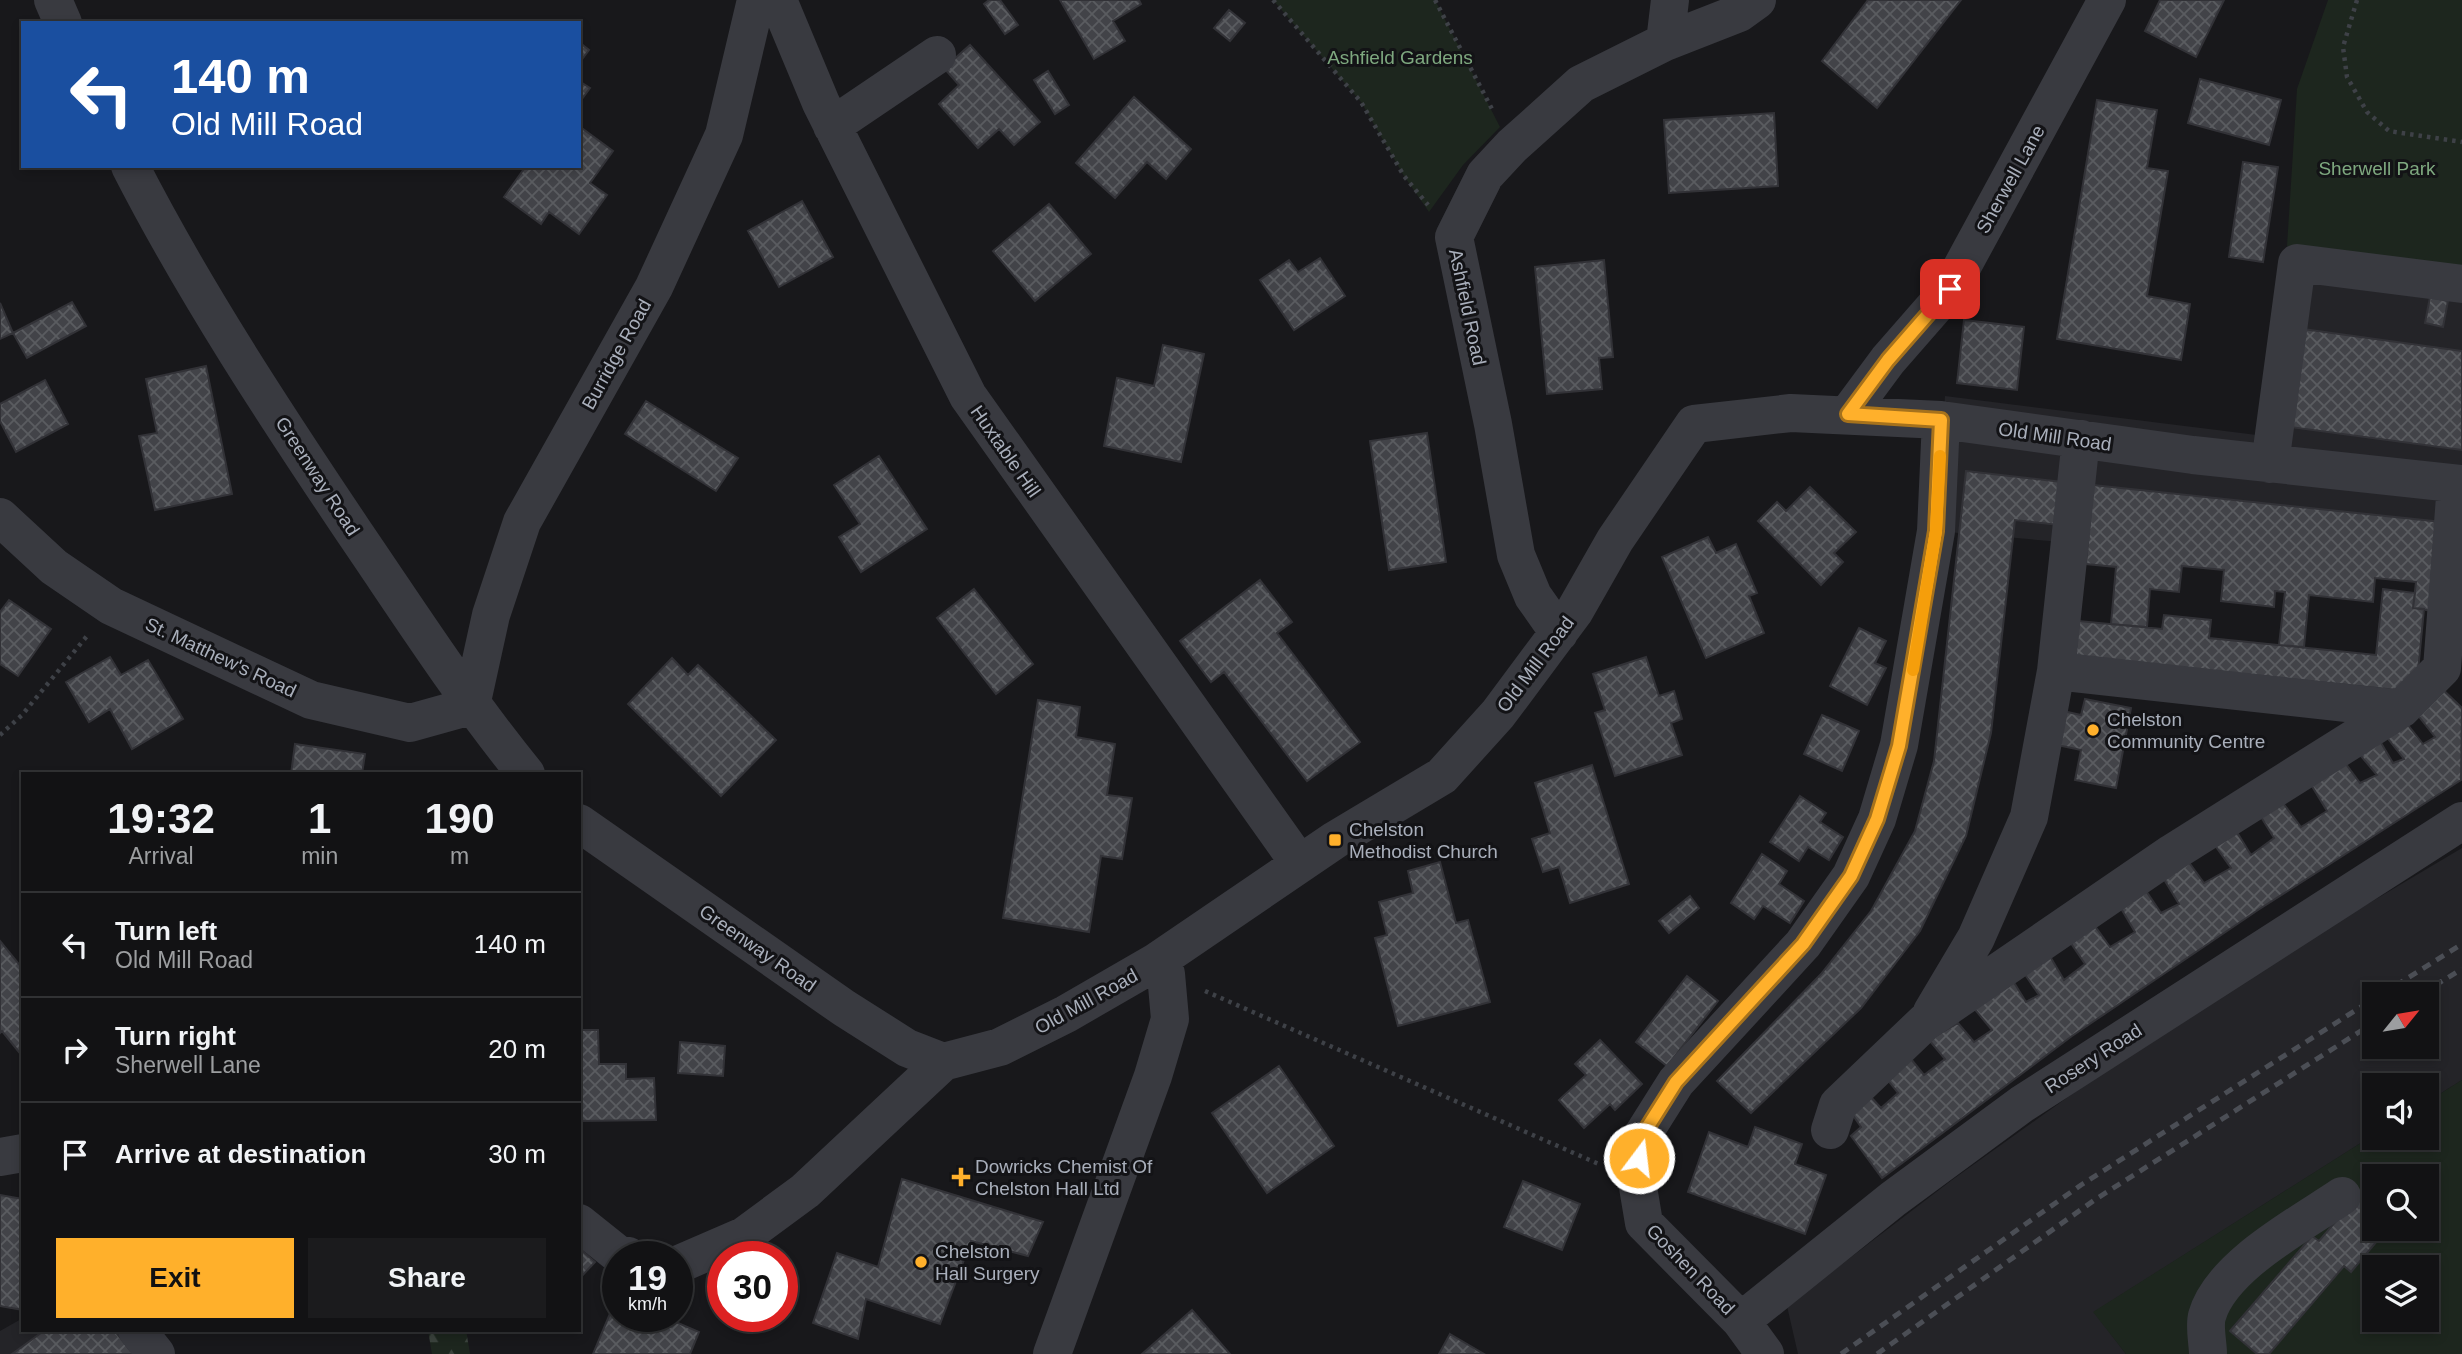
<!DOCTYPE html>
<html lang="en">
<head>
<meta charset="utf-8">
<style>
	:root { --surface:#121214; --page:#1b1b1d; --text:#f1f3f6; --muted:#9c9ea0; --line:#313234; --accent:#ffb02b }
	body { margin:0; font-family:Helvetica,sans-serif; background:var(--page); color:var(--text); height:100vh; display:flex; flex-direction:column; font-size:26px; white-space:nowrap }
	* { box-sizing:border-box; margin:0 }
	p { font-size:23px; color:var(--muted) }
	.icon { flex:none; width:38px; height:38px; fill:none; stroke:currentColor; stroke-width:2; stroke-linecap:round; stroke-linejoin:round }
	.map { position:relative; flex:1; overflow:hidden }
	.side { position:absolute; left:21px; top:772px; width:560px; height:560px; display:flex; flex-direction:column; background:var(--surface); border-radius:0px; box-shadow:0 4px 10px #0003,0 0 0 2px var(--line) }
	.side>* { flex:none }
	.banner { position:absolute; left:21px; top:21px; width:560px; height:147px; border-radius:0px; box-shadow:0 4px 10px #0003,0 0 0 2px var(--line); background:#1a4fa0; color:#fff; overflow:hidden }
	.needle { width:46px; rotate:60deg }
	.buttons { position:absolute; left:2362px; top:982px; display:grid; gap:14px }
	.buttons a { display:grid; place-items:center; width:77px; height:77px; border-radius:0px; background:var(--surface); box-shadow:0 4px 10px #0003,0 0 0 2px var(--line); font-size:35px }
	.speed { position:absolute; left:602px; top:1241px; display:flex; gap:14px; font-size:35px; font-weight:700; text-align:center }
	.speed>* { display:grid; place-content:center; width:91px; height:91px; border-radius:50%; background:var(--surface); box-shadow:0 4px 10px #0003,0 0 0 2px var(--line); line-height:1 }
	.speed small { font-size:18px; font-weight:400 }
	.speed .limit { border:10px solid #d22; background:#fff; color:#111 }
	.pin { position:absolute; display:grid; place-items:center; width:60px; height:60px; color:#fff; margin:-30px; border-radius:14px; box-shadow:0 4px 10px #0006 }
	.me { position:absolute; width:77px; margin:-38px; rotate:15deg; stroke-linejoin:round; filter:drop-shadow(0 0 5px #0008) }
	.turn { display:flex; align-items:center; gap:24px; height:147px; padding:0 35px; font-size:32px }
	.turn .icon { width:91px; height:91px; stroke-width:2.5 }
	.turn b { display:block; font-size:49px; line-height:60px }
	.eta { display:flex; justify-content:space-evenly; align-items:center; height:119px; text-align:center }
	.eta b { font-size:42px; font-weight:700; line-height:49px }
	.action { display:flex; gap:14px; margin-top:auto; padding:14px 35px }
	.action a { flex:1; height:80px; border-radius:0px; background:var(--accent); color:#111; font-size:28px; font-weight:700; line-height:80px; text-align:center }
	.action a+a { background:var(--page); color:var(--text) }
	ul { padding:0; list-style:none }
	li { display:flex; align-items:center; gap:21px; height:105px; padding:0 35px; border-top:2px solid var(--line) }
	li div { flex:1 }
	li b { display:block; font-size:26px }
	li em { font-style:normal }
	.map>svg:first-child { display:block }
	.built { fill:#242428; fill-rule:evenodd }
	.forest { fill:url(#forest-firs) }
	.green { fill:#1d261e; fill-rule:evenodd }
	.building { fill:url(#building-cross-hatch); stroke:#323237; stroke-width:2 }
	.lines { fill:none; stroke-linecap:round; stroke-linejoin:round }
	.path { stroke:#3e4147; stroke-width:4.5; stroke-dasharray:3.5 5; stroke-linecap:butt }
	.minor { stroke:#393a40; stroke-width:38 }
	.rail { stroke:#4b4e55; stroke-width:5; stroke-dasharray:9 7; stroke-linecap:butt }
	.route-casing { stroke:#a6721c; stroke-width:18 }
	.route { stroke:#ffb02b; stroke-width:12 }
	.slow { stroke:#f59e0b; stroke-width:12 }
	.poi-dot { fill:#ffb02b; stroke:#131316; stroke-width:2.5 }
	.labels { text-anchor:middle; stroke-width:6; stroke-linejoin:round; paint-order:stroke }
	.park-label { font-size:19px; fill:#7ea87f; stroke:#131316 }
	.street-label { font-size:19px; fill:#a9afbb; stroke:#131316 }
	.poi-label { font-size:19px; fill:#a9afbb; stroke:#131316; text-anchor:start }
</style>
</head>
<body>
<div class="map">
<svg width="2462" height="1354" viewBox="0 0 2462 1354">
	<defs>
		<pattern id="forest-firs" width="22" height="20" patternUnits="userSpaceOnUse" patternTransform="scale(1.75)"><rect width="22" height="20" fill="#1d261e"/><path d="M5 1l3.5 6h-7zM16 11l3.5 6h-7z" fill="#3b433d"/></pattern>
		<pattern id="building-cross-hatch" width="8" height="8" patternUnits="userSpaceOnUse" patternTransform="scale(1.75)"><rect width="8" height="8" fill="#424348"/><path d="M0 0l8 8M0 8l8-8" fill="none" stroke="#5a5c60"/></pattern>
	</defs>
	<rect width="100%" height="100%" fill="#18181b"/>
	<path class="built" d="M2287,246L2462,269V577L1936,531L1945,396L2257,435Z
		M2462,848V1080L2427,1102V1085H2375V1134L2094,1312L2126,1354H1798L1787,1306L1952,1180L2191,1009ZM2375,994H2427V1046H2375Z
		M23,1318V1330H137L156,1354H0V1331Z"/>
	<path class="forest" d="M428,1330H466L470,1354H432Z"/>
	<path class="green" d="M1273,0H1435L1500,127L1463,165L1429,212L1404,176L1361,102Z
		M2328,0H2462V269L2287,246L2297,89Z
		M2462,1080V1354H2126L2093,1312L2375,1134V1138H2427V1102ZM2375,1176H2427V1228H2375ZM2375,1267H2427V1320H2375Z"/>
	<path class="building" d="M989,0H1000L1018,25L1005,34L984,4Z
		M1060,0H1139L1141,4L1113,21L1125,41L1094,59Z
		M1868,0H1961L1877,108L1822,61Z
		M2160,0H2224L2196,57L2145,31Z
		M1229,10L1245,23L1230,41L1214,28Z
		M579,42L589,50L580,62L579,61Z
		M970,45L1040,122L1014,145L999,129L978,148L939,104L959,85L944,68Z
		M1048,71L1069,105L1055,114L1034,80Z
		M2200,79L2281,100L2269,145L2188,123Z
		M579,81L590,88L579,103Z
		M1134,97L1191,149L1166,179L1147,162L1115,198L1076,163Z
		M2097,100L2157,110L2147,168L2168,171L2147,296L2190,304L2181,360L2057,339Z
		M1774,113L1778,186L1669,193L1664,120Z
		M579,126L613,151L590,183L607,195L579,234L549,212L541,224L504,197L526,166H579Z
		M2243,162L2278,167L2263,262L2229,257Z
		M802,201L833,257L779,287L748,231Z
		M1049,204L1091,254L1035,301L993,251Z
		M1320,258L1345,296L1294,330L1260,280L1289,260L1298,272Z
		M1604,260L1613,357L1599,358L1602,389L1547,394L1535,267Z
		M2430,297L2448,301L2443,327L2425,323Z
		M72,302L86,326L27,358L13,333Z
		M0,303L13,333L0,339Z
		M1964,320L2024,327L2017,390L1957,383Z
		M2303,329L2462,351V450L2290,427Z
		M1163,345L1204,354L1181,462L1104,446L1117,378L1154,386Z
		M206,366L232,494L155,510L139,436L157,433L146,379Z
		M45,380L68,424L16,452L0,421V404Z
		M646,401L738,458L716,491L625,434Z
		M1427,433L1446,562L1389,570L1370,441Z
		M879,456L927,529L861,572L839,537L860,524L834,485Z
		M1966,471L2062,482L2059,525L2015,520L1991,733L1966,836L1920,931L1861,1008L1751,1113L1717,1081L1821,974L1871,911L1915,831L1934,761Z
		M2093,485L2442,522L2433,611L2413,608L2416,582L2375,578L2373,602L2309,595L2304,647L2279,645L2285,592L2275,591L2274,607L2221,601L2224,570L2182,566L2179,592L2150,589L2147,627L2111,624L2116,567L2086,564Z
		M1810,487L1856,532L1834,553L1843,562L1821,585L1758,521L1777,502L1786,511Z
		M1708,537L1716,553L1736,544L1757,593L1749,596L1764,633L1706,658L1662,557Z
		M1260,580L1292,622L1277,633L1360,742L1307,781L1224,672L1211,682L1180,641Z
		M974,589L1033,664L996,694L937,618Z
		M2383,589L2415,593L2413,608L2424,609L2416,692L2075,657L2079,621L2162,629L2164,615L2211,620L2209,638L2376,655Z
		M9,600L51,629L18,676L0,664V612Z
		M1859,628L1886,641L1875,663L1886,668L1867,705L1830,686Z
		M110,657L121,675L148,660L183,719L132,749L110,709L89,722L66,682Z
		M1646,657L1659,696L1674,691L1682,719L1671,723L1682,755L1615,776L1595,713L1605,710L1593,674Z
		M672,658L688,675L698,665L776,740L721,796L628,704Z
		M2436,683L2462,708L2461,780L2258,910L2072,1036L1882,1178L1851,1136L1861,1127L1850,1111L1871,1097L1881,1108L1898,1093L1886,1078L1911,1059L1924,1075L1945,1059L1929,1040L1958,1023L1974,1042L1992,1030L1972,1006L2010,976L2026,1002L2039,995L2022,970L2048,953L2064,980L2085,964L2068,939L2092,922L2110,947L2135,932L2119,905L2144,888L2161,913L2179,904L2162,876L2188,861L2204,883L2231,868L2214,844L2235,829L2251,855L2274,838L2258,812L2280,799L2301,827L2327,811L2307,778L2340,756L2360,783L2377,775L2355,749L2377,736L2393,763L2404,759L2381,730L2404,720L2423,744L2435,737L2413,709Z
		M2085,699L2131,708L2116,788L2075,780L2081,750L2057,745L2063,711L2081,715Z
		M1038,700L1080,707L1076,737L1115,744L1107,795L1132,798L1122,859L1101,856L1089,932L1003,918Z
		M1822,715L1859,731L1842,771L1804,754Z
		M295,744L365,754L362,774H291Z
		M1592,765L1629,884L1570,903L1559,867L1543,872L1532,839L1550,833L1535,783Z
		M1800,796L1826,813L1820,822L1843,837L1829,860L1808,847L1799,861L1770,842Z
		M1762,854L1787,871L1779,884L1804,901L1790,923L1763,906L1754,919L1731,903Z
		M1440,862L1456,923L1468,920L1490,1002L1398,1026L1375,938L1387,935L1379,902L1413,893L1408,871Z
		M1690,896L1699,908L1669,933L1659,921Z
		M0,941L23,969V1049L19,1052L2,1031L0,1033Z
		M1687,976L1718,1001L1667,1066L1636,1042Z
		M579,1030H598L599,1064H626V1079L654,1078L656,1120L579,1121Z
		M1600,1040L1642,1084L1615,1110L1610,1104L1584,1128L1559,1100L1586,1075L1575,1064Z
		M680,1042L725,1046L723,1076L678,1073Z
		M1279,1066L1334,1146L1267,1193L1212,1113Z
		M1755,1127L1802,1144L1795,1164L1826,1175L1805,1234L1688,1192L1709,1132L1748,1147Z
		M902,1179L1043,1222L1028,1256L971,1241L940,1324L866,1299L858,1339L813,1323L837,1253L878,1267Z
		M1523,1181L1580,1204L1562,1250L1504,1227Z
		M2362,1191L2375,1202V1228H2388L2351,1272L2344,1266L2269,1354H2257L2230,1331L2312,1236L2319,1241Z
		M0,1195L23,1199V1310L0,1306Z
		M579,1248L595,1262L579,1279Z
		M617,1297L618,1316H662L699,1332L690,1354H593Z
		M1192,1310L1230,1354H1142Z
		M45,1330H114L133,1354H12Z
		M1450,1334L1484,1354H1439Z"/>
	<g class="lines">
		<path class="path" d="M1273,0L1361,102L1404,176L1428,205
			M1435,0L1493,111
			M2357,0L2343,47L2347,77L2367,112L2389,131L2462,142
			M0,735L22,715L87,636
			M1205,991L1601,1165"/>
		<path class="minor" d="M53,0L63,23
			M778,0L821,103L968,396L1299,863
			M1665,42L1670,0
			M832,126L937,55
			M130,166C195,293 275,414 354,532C410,614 463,697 526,774
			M1848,414L1888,360L1950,289L2107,0
			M2270,464L2297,263L2462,284
			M0,517L54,567L111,606L311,700L410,723L471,706L491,615L522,522L654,287L724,135L756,0
			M1559,633L1533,596L1516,555L1493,424L1454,237L1485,175L1512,146L1581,84L1665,42L1739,13L1757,0
			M2056,671L2401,709
			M579,823L844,1008L907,1048L943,1062
			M1932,1012L1976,938L2029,817L2056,671L2081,439
			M1830,1130L1838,1105L1925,1022L2172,853L2401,709L2442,668L2456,484
			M0,1157L23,1153
			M579,1223L619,1255L628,1256
			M677,1265L744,1236L805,1191L943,1062L1000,1047L1066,1014L1156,962L1335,840L1442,776L1498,714L1574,612L1615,540L1694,424L1791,413L1941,420L2193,455L2462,484
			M1741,1321L1893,1199L2022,1104L2462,821
			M137,1330L156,1354
			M1052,1354L1153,1076L1170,1019L1166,974L1156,962
			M1765,1354L1741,1321L1644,1223L1637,1181L1642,1136L1676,1082L1803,944L1851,876L1877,819L1899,745L1936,531L1941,420
			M2208,1354C2208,1343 2204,1327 2207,1316C2221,1266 2301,1224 2342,1196"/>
		<path class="rail" d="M2382,994L2462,944
			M2421,994L2462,969
			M1841,1354L2081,1185L2375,998
			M1877,1354L2096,1199L2375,1022"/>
	</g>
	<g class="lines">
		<g class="route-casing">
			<path id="route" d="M1639,1158L1642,1136L1676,1082L1803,944L1851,876L1877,819L1899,746L1936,531L1941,420L1848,414L1888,360L1950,289"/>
		</g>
		<use href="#route" class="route"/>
		<path class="slow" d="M1913,670L1936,531L1940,456"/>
	</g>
	<g class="poi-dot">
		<circle cx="2093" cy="730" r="7"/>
		<rect x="1328" y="833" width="14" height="14" rx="3.5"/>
		<path d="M957.5 1166.5h7v7h7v7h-7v7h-7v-7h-7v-7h7z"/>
		<circle cx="921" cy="1262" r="7"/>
	</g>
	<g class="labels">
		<g class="park-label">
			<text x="1400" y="64">Ashfield Gardens</text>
			<text x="2377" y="175">Sherwell Park</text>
		</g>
		<g class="street-label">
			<text transform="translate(2010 179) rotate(-61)" y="7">Sherwell Lane</text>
			<text transform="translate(1468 307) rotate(78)" y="7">Ashfield Road</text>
			<text transform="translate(616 354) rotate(-61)" y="7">Burridge Road</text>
			<text transform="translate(2055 436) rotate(8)" y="7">Old Mill Road</text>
			<text transform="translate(1006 451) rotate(55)" y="7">Huxtable Hill</text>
			<text transform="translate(318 476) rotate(57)" y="7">Greenway Road</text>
			<text transform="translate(221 657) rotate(25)" y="7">St. Matthew's Road</text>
			<text transform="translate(1535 664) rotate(-53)" y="7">Old Mill Road</text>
			<text transform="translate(758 948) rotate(35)" y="7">Greenway Road</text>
			<text transform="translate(1086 1001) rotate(-29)" y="7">Old Mill Road</text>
			<text transform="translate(2093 1058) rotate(-33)" y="7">Rosery Road</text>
			<text transform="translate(1691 1269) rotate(46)" y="7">Goshen Road</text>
		</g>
		<g class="poi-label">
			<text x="2107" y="726">Chelston<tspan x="2107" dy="22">Community Centre</tspan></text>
			<text x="1349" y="836">Chelston<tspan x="1349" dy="22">Methodist Church</tspan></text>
			<text x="975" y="1173">Dowricks Chemist Of<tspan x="975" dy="22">Chelston Hall Ltd</tspan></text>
			<text x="935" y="1258">Chelston<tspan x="935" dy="22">Hall Surgery</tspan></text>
		</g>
	</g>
</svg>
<div class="buttons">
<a><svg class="needle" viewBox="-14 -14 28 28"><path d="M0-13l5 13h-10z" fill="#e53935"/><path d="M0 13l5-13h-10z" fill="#9c9ea0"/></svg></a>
<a><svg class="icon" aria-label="sound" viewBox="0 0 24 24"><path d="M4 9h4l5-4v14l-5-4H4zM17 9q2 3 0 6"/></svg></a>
<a><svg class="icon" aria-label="search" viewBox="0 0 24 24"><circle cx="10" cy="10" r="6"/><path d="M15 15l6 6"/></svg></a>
<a><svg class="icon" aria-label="layers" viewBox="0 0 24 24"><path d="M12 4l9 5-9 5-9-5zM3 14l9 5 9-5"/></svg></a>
</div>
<div class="speed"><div>19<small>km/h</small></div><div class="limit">30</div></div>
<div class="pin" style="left:1950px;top:289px;background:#d93025"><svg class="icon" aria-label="arrive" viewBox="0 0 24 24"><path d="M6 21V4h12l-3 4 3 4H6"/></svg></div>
<svg class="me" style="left:1639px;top:1158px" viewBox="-20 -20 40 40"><circle r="17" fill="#ffb02b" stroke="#fff" stroke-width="3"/><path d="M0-11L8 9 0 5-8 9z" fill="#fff"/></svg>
<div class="banner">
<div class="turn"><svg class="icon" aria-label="left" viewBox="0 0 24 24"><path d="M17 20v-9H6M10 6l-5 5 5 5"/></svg><div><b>140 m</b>Old Mill Road</div></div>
</div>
<section class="side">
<div class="eta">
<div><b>19:32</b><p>Arrival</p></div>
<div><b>1</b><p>min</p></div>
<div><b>190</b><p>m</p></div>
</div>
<ul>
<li><svg class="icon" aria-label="left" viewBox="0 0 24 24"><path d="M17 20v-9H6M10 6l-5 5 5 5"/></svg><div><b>Turn left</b><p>Old Mill Road</p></div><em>140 m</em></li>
<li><svg class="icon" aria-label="right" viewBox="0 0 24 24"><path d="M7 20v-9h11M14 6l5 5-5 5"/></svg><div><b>Turn right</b><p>Sherwell Lane</p></div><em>20 m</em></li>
<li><svg class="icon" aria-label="arrive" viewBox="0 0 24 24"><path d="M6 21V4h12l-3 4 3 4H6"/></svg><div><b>Arrive at destination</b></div><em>30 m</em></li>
</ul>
<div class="action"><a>Exit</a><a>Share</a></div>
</section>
</div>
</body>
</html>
